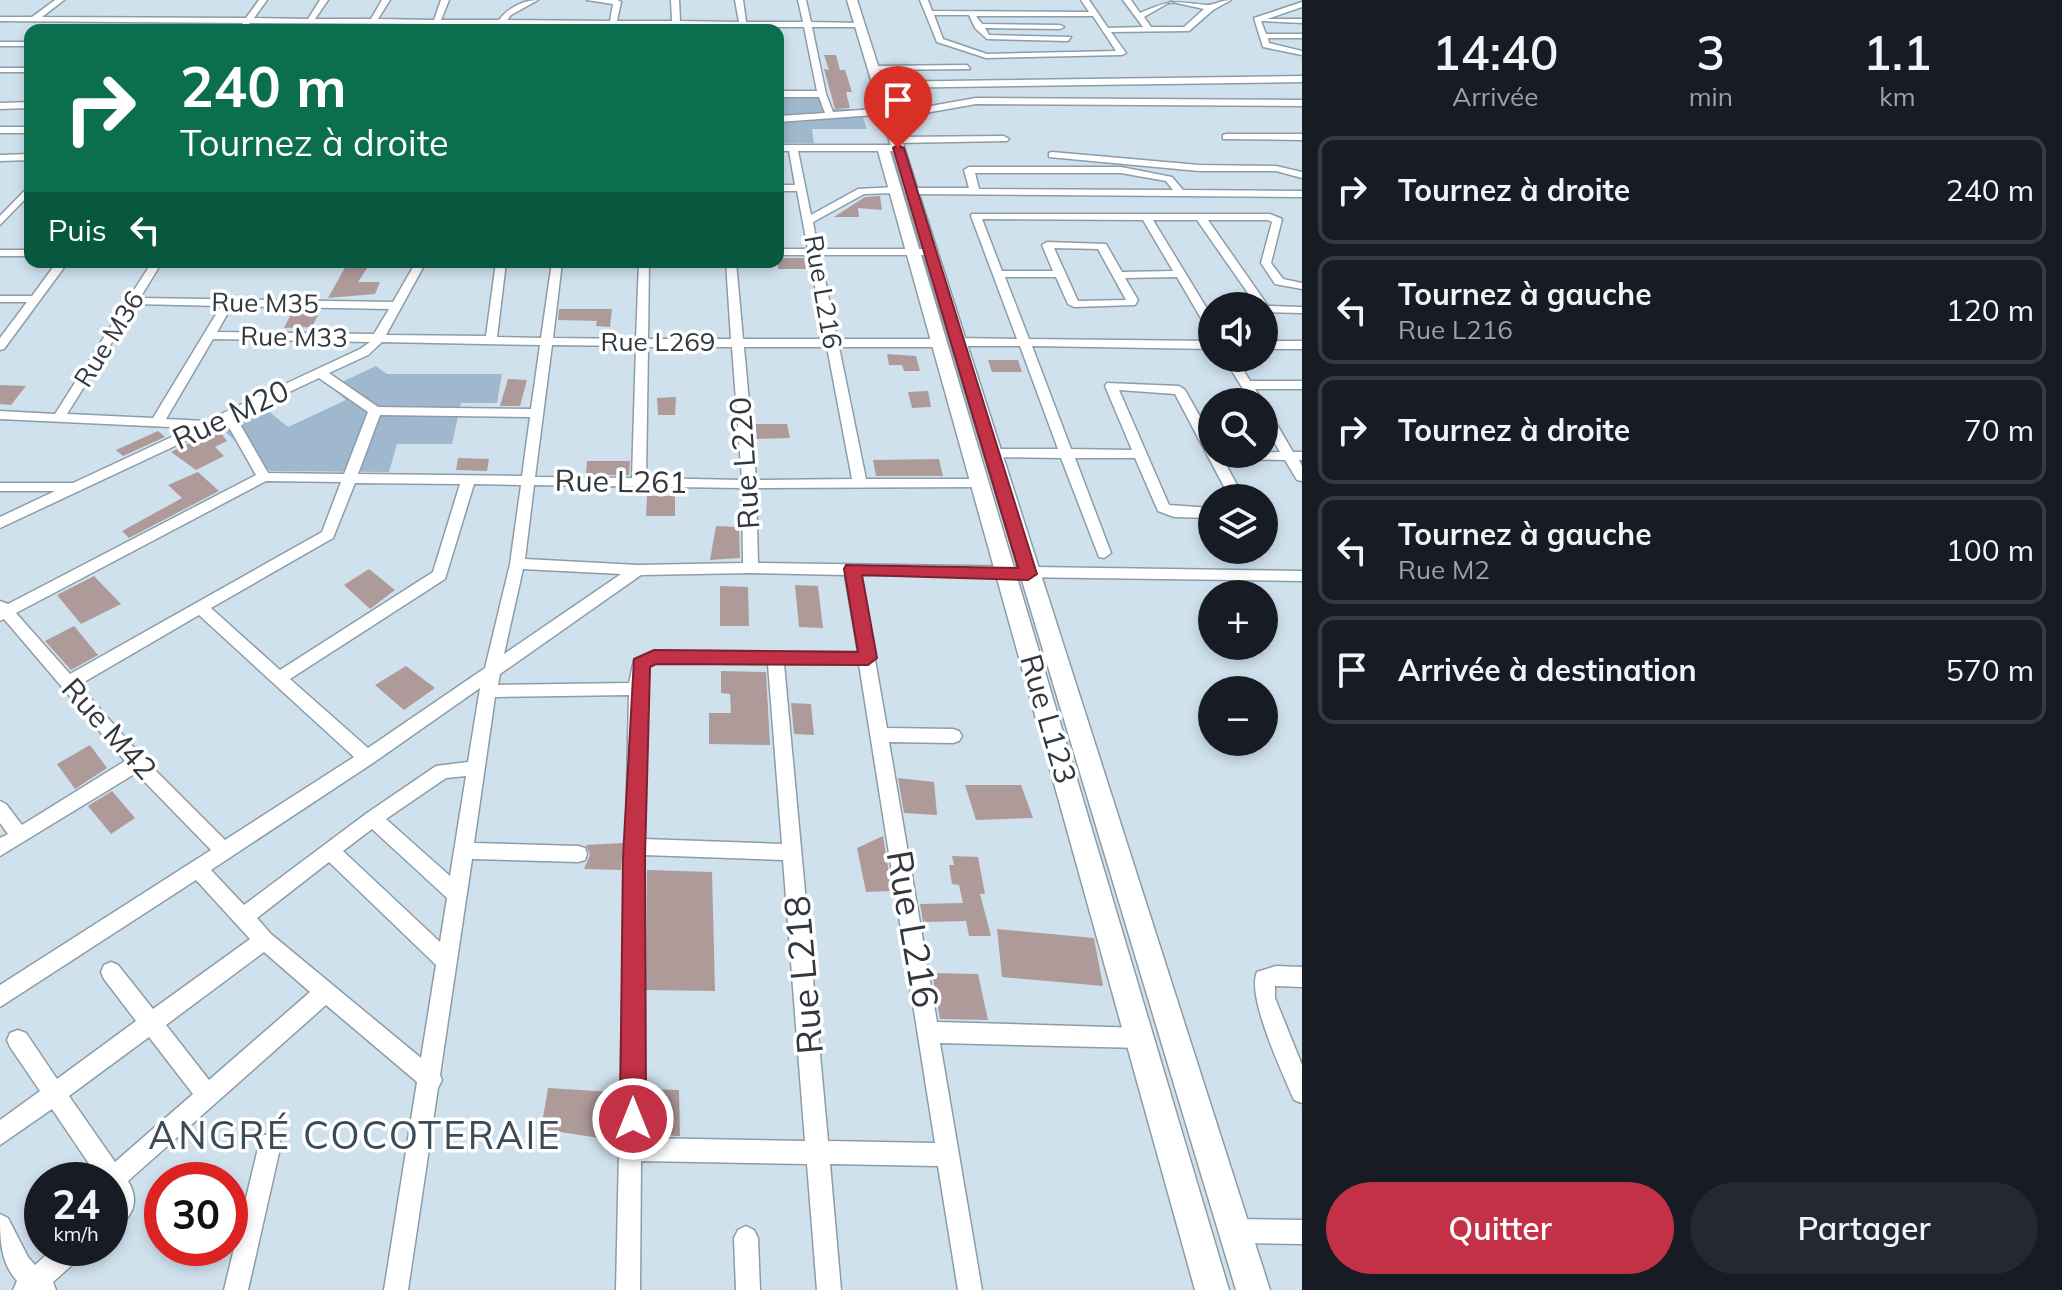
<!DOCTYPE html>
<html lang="fr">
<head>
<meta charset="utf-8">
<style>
	:root { --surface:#171b24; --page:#242831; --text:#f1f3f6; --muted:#9ea1a6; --line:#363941; --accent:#c23146 }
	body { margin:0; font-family:Mulish,sans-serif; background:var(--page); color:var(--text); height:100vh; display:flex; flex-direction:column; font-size:30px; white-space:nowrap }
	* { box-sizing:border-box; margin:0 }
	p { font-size:26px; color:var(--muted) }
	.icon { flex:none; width:44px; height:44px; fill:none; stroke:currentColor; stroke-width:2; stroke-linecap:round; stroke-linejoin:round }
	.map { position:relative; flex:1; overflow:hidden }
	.sheet { display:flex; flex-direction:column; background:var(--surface); width:760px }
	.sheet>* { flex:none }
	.top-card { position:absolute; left:24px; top:24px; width:760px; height:244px; border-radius:16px; box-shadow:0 4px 12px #0003; background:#0b6e4f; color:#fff; overflow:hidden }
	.controls { position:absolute; left:1198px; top:292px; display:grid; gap:16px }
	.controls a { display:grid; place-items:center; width:80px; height:80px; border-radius:50%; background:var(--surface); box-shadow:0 4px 12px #0003; font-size:40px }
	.speed { position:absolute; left:24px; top:1162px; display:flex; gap:16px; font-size:40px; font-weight:700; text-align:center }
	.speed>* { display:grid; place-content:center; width:104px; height:104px; border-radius:50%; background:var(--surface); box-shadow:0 4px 12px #0003; line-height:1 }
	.speed small { font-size:20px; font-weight:400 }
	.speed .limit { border:12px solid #d22; background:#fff; color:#111 }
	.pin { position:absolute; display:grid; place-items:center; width:68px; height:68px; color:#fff; margin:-82px -34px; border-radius:50% 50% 50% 0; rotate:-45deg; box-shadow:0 0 8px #0007 }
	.pin .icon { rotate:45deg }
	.me { position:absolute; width:88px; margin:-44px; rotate:0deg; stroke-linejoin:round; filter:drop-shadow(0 0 6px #0008) }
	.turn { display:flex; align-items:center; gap:28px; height:168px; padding:0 24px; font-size:36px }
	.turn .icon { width:104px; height:104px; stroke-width:2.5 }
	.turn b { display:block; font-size:56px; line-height:68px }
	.then { display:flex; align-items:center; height:76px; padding:0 24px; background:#0003; gap:16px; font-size:30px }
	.eta { display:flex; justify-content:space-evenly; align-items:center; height:136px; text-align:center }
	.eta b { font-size:48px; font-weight:600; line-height:56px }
	.primary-button { display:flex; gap:16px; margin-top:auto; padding:16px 24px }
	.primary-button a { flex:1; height:92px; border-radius:48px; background:var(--accent); color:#fff; font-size:32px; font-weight:600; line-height:92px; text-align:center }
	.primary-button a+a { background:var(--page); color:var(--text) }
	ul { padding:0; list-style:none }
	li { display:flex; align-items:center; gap:24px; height:108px; margin:0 16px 12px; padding:0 8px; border:4px solid var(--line); border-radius:16px }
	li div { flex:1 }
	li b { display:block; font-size:30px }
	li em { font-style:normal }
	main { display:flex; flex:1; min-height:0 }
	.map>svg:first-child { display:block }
	.green { fill:#9fb8cd }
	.building { fill:#af9a9a }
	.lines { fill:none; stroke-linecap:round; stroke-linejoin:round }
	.minor-casing { stroke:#8c9ca8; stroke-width:3 }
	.major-casing { stroke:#8c9ca8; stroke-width:3 }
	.minor { fill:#fff; fill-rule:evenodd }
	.major { fill:#fff; fill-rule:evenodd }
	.route { fill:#c23146; stroke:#7e202e; stroke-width:2 }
	.labels { text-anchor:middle; stroke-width:7; stroke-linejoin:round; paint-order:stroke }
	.far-street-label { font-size:26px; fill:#32383e; stroke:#fff }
	.street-label { font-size:30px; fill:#32383e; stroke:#fff }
	.near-street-label { font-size:36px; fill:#32383e; stroke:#fff }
	.near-neighbourhood-label { font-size:38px; letter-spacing:2px; fill:#3d4b56; stroke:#fff }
</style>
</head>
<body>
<main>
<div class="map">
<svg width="1302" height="1290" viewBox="0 0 1302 1290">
	<rect width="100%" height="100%" fill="#d0e1ee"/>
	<path class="green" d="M778,96H825L830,109H860L867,129H812L814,143H778Z
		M376,366L387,374H502L497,403H461L452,444H397L389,472L270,471L216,424L260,404L288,427L346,400L331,387Z"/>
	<path class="building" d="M824,55H836L840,70H845L852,92H846L850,108L835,109L824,69L829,70Z
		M880,196L882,210L858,208L859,217H834L865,197Z
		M778,258H804L806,269H778Z
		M348,262H371L358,282H380L375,294L328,298Z
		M559,309H612L610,327L596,326L597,321L558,320Z
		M293,310L320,311L312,327L284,328Z
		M887,354L916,356L920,371H904L902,365H889Z
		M988,360H1018L1022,372H992Z
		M508,379L527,380L520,406H500Z
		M0,385L26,386L11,405L0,404Z
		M928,391L931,407L912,408L908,392Z
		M676,397L675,415H658L657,398Z
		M754,424H787L790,438L755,439Z
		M218,429L227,441L215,447L224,456L196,470L171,452Z
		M158,431L165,437L123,456L116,450Z
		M458,458L489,459L487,471L456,470Z
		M939,459L943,476H876L873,460Z
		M587,461H630L629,475H586Z
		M198,472L219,491L129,538L122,531L182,498L168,485Z
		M647,496H675V516H646Z
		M716,526L739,527L740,558L710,560Z
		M369,569L395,590L370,609L344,585Z
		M94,576L121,604L81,624L57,595Z
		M795,585L818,586L823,628L799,627Z
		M720,586L748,587L749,626H720Z
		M74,626L98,655L71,670L45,641Z
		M406,666L435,688L404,710L375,685Z
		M721,671L766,672L770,745L709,744V713H731L730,694L721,693Z
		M791,703L811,704L814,735L794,734Z
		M90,745L107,768L75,789L57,764Z
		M898,778L934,782L937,815L904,813Z
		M965,785H1021L1033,818L976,820Z
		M112,791L135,818L111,834L88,806Z
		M883,836L892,891L866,892L857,848Z
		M623,843L621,870L584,869L590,855L586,845Z
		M952,856L978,857L985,894H980L991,936H969L966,921L923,922L920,904L963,903L959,885L952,884L949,865H954Z
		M647,870L712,872L715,991L646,990Z
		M997,929L1094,938L1103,986L1002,977Z
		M932,973L978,974L988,1020L940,1019Z
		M548,1088L611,1092L612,1140L541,1129Z
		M645,1089L679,1090L680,1136L645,1135Z"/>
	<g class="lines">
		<g class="minor-casing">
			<path id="minor" d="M55,0H64L42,17L246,18L259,0H267L254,18L308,19L320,0H328L315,19H371L382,0H390L378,19L434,20L441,0H449L441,20H499C508,8 523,0 538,0L511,15L507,20L610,21L613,4L587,0H618L621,2L617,21H672L671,0H679L680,21L739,22L735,0H743L746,22H803L798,0H806L811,22L860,23L864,25L860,27H812L826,94L833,112L875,109L879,112L875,115L778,122V116L825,113L819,97H778V91H817L804,27H747L748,30H740V26H680V30H672V26L440,24L437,30H431L432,24L250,23L245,27L241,25L243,23L0,21V17H32Z
				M920,0H928L932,11L1089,12L1081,0H1089L1108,28L1143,27L1123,0H1131L1140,13C1171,0 1172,1 1205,5C1213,6 1221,0 1231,0L1213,10L1189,31L1111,32L1126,53L1122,55L986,58L937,42ZM1170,2H1172L1204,9L1184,27H1151L1144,17ZM934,15H969L975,28L987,39L1068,41L1071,37L989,35L985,28L1060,29L1064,27L1060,25L982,24L976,16H1093L1116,51L987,54L943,39Z
				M1302,2V7L1267,19H1302V23L1261,21L1266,34H1302V38H1268L1269,43L1302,51V55L1263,47L1254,18Z
				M0,42H30V46H0Z
				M967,65L970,69L873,70L869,68L873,66Z
				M0,68H30V72H0Z
				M1302,76V82L878,88L874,85L878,82Z
				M976,98L1302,100V106L976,104L925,113L887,114L883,111L887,108L925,107Z
				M30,102V108L0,109V103Z
				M0,127H30V133H0Z
				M1226,134H1302V140L1223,139V135Z
				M1004,136L1009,139L1007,141L896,143L891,140L896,137Z
				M778,145H898L903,148L898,151H798L811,215L858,189L895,187L900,190L895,193L864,194L813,222L818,249H930L935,252L930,255H820L837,339H938L944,343L938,347H839L866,479H977L984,483L977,487L756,488L758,563L1302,571V581L860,575L887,728L953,729L959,731L962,736L959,741L953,743L889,742L937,1022L1142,1028L1150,1031L1153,1038L1150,1045L1142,1048L940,1043L982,1290H958L938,1166L830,1164L841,1290H817L807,1164L641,1161L640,1290H616L629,695L495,697L474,843L578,846L585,848L587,854L585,860L578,862L472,859L440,1075L442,1080L438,1088L408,1290H384L417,1082L326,1005L128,1181C141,1202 132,1221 110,1230V1180H100L52,1109L0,1145V1120L40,1091L10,1047L7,1040L10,1033L18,1030L26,1033L57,1079L136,1021L104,979L101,972L104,965L111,962L118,965L153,1009L250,939L196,880L0,1007V985L211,850L136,773L0,856V838L8,834L0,823V801L6,804L22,825L125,761L4,619L0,621V601L8,604L256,475L226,422L0,528V517L55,491H0V483H73L191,428L0,419V411L55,414L152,262H162L140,298L393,302L416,262H426L386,335L486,336L496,262H506L497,337L541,338L552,262H562L553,338L636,339L639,262H649L648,339H731L726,262H736L743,339H825L809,255H778V249H808L797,191H778V185H795L789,151H778ZM136,304L221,306L153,418L67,414ZM232,306L389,309L374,334L217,332ZM213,339L370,342L360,349L206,421L166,419ZM382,342L540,345L531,409L378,407L329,373L368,355ZM552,345L636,346L632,478L535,477ZM648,347H732L742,480L646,478ZM744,347H827L852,479L756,480ZM319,378L368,412L344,474L268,473L236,417ZM380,415L530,417L522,476L358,474ZM266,481L341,482L322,532L70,674L16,613ZM355,483L460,484L433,572L280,670L211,608L333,538ZM474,484L521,485L510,564L485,668L368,748L290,679L445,579ZM534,485L742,488L743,563L638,565L525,559ZM523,569L621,574L504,654ZM751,573L845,575L858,652L654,651L634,660L629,683L498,685L500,674L641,575ZM199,615L354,757L225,840L143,758L79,685ZM656,663L768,664L782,844L644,839L645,689L648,667ZM784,664H859L935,1143L828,1141ZM480,688L468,762L436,766L367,813L244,905L211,870L373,763ZM466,776L450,876L386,819L446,778ZM372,829L447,898L440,942L343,851ZM644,855L783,860L805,1141L642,1138ZM329,862L436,965L421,1058L271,934L257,918ZM264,952L310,992L209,1080L166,1025ZM149,1037L193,1094L115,1162L69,1096Z
				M1052,152L1199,165L1276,166L1302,172V178L1276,171H1199L1049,157V153Z
				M30,154V160L0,161V155Z
				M969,167H1121L1172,177L1183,190L1302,191V197L912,194L907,191L912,188H969L964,170ZM975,173H1121L1166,181L1173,190L979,189Z
				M30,185V194L0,225V216Z
				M972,214H1270L1282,219L1271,263L1283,279L1302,283V289L1275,284L1261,263L1272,222L1268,220H1208L1268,306L1302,307V313L1264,312V306H1257L1197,220H1153L1212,317V331L1206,327L1177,277L1125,278L1138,300L1135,305L1074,307L1068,304L1056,277H1005L1029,339L1212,341V349L1032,346L1071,449L1132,450L1105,386L1107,383L1179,386L1185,390L1212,438V454L1280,452L1264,425V410L1269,411L1293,452H1302V460H1299L1302,466V481L1297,480L1285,460L1223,459L1244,498H1230L1175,394L1119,390L1169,505L1212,508V518L1174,517L1158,511L1135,458H1075L1111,553L1104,558L1099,557L1061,458L990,457L983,453L990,449H1058L1020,346H957L951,342L957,338L1017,339L971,216ZM982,219L1143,220L1173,271L1122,272L1106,244L1047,242L1042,245L1053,271H1002ZM1054,248L1098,249L1126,300L1078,301Z
				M0,250H30V256H0Z
				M57,262H68L4,349L0,350V338L27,302H0V296H32Z
				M1264,341H1302V349H1264Z
				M1224,358H1236L1250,381H1302V389H1255L1263,402H1251Z
				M1276,966L1302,967V987L1275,986V998L1302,1065V1103L1294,1100C1283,1074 1246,996 1257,972Z
				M270,1133L278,1136L281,1144L248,1290H224L259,1144L262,1136Z
				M0,1214L8,1218L28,1257L35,1265L54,1248H84L81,1257L53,1282L56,1290H13L17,1281C0,1262 0,1239 0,1214Z
				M1235,1219L1302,1220V1244L1235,1243L1227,1239L1223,1231L1227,1223Z
				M746,1226L754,1230L758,1238L760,1290H736L734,1238L738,1230Z"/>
		</g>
		<g class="major-casing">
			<path id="major" d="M847,0H857L1270,1290H1236Z
				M884,147L890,151L1229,1290H1195L878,151Z"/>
		</g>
		<use href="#minor" class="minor"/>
		<use href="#major" class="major"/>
	</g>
	<path class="route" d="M898,145L904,148L1037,574L1028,580L862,575L877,658L868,665L656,664L650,667L645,857L646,1119L642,1128L633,1132L624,1128L620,1119L623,857L634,659L654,650L858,652L844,569L846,565L1018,568L893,148Z"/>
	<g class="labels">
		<g class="far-street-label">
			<text transform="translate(823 292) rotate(80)" y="9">Rue L216</text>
			<text transform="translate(265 303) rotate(1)" y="9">Rue M35</text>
			<text transform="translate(294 337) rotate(1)" y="9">Rue M33</text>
			<text transform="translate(109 339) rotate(-58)" y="9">Rue M36</text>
			<text x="658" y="351">Rue L269</text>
		</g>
		<g class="street-label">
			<text transform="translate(231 415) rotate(-25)" y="10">Rue M20</text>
			<text transform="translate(745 463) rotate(-94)" y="10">Rue L220</text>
			<text transform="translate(621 482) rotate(1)" y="10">Rue L261</text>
			<text transform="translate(1048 719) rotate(74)" y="10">Rue L123</text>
			<text transform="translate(109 729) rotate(48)" y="10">Rue M42</text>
		</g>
		<g class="near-street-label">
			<text transform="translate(913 929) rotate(80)" y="13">Rue L216</text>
			<text transform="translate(803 975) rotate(-95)" y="13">Rue L218</text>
		</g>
		<g class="near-neighbourhood-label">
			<text x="355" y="1149">ANGRÉ COCOTERAIE</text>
		</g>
	</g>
</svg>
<div class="controls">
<a><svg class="icon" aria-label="sound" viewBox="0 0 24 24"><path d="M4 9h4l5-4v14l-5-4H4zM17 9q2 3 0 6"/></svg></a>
<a><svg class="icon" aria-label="search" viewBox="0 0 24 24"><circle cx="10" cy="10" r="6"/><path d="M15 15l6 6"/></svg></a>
<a><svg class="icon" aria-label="layers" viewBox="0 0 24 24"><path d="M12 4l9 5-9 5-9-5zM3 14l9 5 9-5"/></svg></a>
<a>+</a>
<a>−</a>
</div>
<div class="speed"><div>24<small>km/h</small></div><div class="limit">30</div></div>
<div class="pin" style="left:898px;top:148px;background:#d93025"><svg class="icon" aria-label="arrive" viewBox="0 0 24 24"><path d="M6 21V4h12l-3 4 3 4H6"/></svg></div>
<svg class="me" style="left:633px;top:1119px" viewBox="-20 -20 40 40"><circle r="17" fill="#c23146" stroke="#fff" stroke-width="3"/><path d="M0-11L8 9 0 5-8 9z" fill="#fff"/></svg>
<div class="top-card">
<div class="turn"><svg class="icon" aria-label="right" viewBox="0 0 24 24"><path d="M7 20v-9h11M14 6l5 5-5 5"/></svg><div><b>240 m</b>Tournez à droite</div></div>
<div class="then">Puis<svg class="icon" aria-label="left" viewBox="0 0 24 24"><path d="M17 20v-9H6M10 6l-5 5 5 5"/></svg></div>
</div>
</div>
<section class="sheet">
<div class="eta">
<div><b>14:40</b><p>Arrivée</p></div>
<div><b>3</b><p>min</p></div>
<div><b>1.1</b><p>km</p></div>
</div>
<ul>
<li><svg class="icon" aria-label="right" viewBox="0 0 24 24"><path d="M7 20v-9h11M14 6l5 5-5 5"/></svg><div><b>Tournez à droite</b></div><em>240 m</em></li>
<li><svg class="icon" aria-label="left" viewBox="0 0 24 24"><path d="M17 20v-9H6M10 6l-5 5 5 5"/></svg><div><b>Tournez à gauche</b><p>Rue L216</p></div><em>120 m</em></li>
<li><svg class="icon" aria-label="right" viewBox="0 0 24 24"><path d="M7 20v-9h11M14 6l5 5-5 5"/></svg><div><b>Tournez à droite</b></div><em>70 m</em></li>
<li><svg class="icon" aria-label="left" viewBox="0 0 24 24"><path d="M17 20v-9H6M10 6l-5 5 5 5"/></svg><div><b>Tournez à gauche</b><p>Rue M2</p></div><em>100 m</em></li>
<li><svg class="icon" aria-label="arrive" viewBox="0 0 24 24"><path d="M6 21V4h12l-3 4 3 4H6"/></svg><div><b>Arrivée à destination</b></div><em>570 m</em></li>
</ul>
<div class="primary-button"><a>Quitter</a><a>Partager</a></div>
</section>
</main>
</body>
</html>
